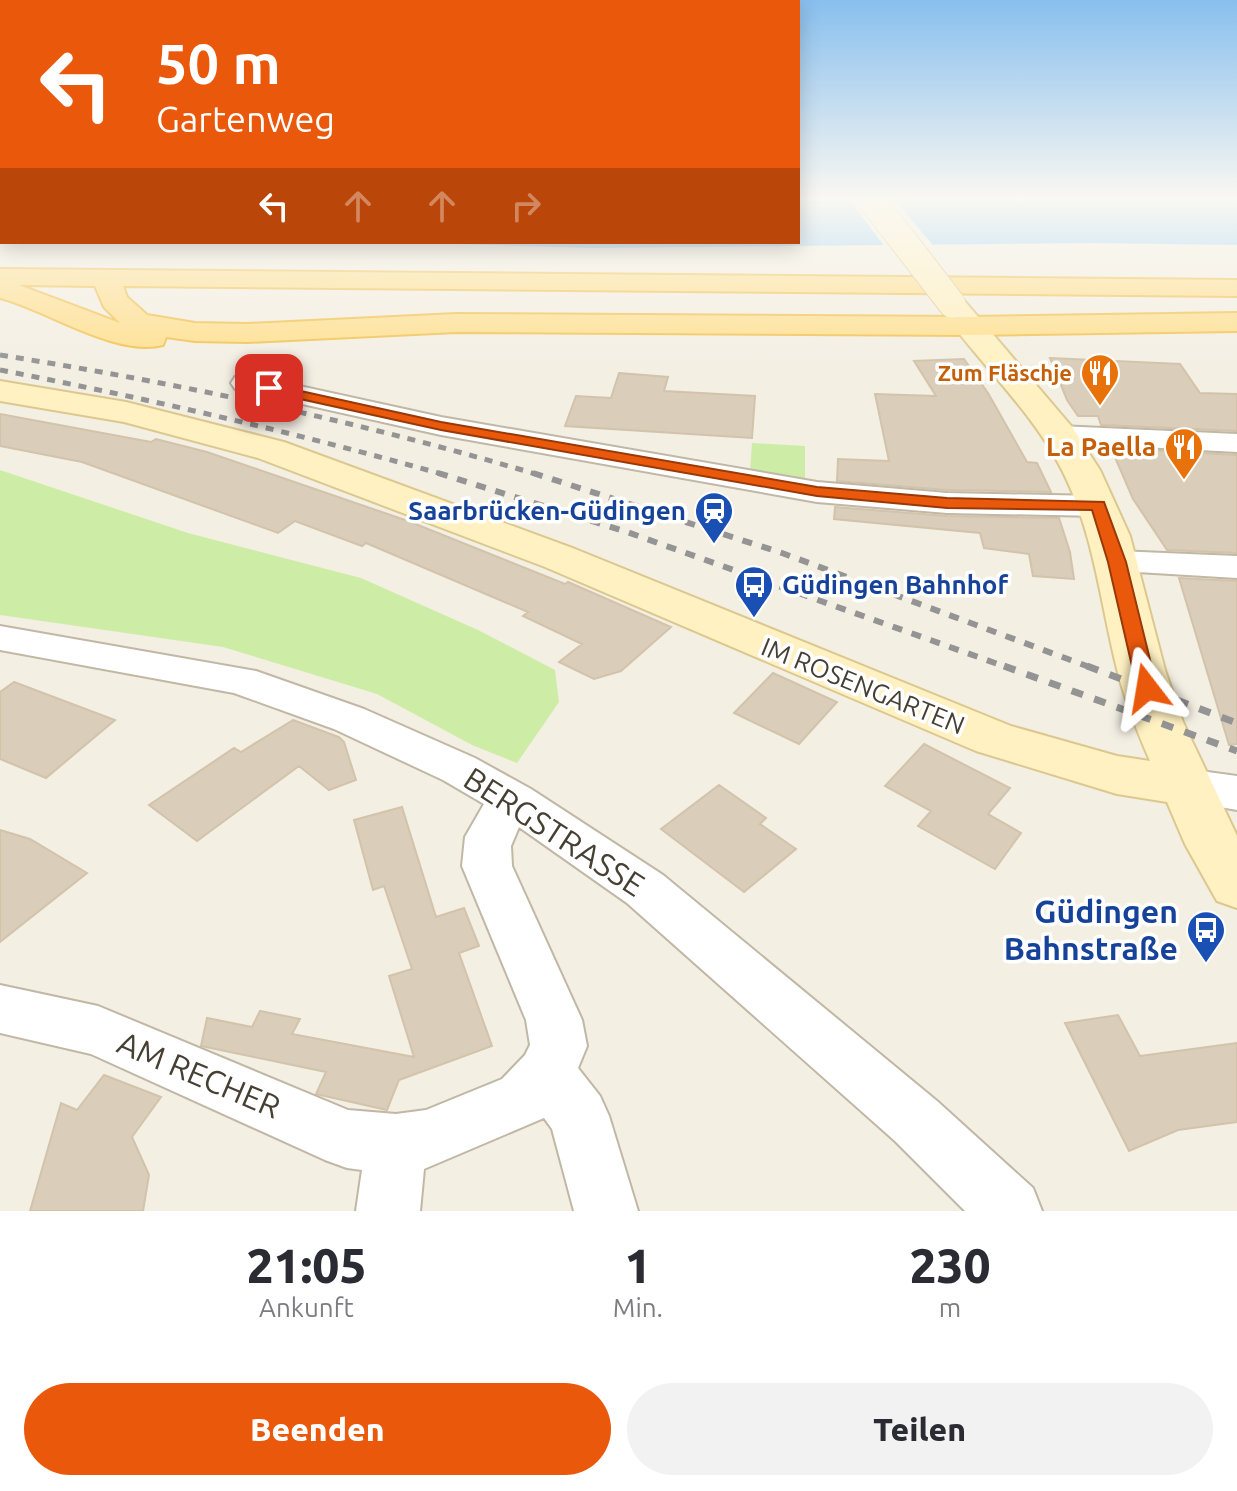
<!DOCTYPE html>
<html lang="de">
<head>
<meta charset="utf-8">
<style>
	:root { --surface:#fff; --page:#f2f2f3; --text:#2b2b33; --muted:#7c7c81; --accent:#ea580c }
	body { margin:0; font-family:Ubuntu,sans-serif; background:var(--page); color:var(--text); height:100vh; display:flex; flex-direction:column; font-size:30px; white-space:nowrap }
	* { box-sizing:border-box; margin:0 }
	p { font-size:26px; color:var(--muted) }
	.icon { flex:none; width:44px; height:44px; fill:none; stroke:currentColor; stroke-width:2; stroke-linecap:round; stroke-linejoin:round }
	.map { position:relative; height:1211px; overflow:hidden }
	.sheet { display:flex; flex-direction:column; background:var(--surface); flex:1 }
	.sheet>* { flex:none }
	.guide { position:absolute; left:0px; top:0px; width:800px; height:244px; box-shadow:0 4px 20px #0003; background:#ea580c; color:#fff; overflow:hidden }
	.pin { position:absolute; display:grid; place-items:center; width:68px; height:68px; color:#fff; margin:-34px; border-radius:16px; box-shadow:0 4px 12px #0006 }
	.me { position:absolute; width:88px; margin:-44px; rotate:346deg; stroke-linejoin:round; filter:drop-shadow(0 0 6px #0008) }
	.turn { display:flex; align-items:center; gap:28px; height:168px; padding:0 24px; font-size:36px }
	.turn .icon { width:104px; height:104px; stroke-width:2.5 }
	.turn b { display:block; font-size:56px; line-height:68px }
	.lanes { display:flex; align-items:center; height:76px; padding:0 24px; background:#0003; justify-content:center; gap:40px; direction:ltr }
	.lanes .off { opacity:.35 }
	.eta { display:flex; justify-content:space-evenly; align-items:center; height:136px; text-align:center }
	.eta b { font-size:48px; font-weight:800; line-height:56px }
	.cta { display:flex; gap:16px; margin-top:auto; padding:16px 24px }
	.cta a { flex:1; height:92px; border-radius:48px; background:var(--accent); color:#fff; font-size:32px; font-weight:800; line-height:92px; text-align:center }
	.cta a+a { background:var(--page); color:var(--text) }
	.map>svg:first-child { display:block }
	.green { fill:#cdeda7 }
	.water { fill:#98d0f8 }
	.pier { fill:#f4efe3 }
	.building { fill:#dacdba; stroke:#d2c3aa; stroke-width:2 }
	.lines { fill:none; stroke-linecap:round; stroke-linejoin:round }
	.street-casing { stroke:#c0b7a5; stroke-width:4 }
	.secondary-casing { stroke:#dcc88f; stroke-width:4 }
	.primary-casing { stroke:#f1c354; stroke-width:4 }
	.street { fill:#fff; fill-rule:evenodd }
	.secondary { fill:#fff1c2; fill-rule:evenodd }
	.primary { fill:#ffe091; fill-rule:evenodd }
	.rail-far2 { stroke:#949494; stroke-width:5; stroke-dasharray:8 8; stroke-linecap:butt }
	.rail-far1 { stroke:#949494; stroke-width:6; stroke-dasharray:10 10; stroke-linecap:butt }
	.rail { stroke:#949494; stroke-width:7; stroke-dasharray:12 12; stroke-linecap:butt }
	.secondary-bridge-casing { stroke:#dcc88f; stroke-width:29; stroke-linecap:butt }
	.secondary-bridge { stroke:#fff1c2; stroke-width:27 }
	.route { fill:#ea580c; stroke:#983908; stroke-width:2 }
	.labels { text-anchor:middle; stroke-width:7; stroke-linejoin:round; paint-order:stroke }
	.far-food-label { font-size:22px; font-weight:bold; fill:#c56008; stroke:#fff; text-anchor:end }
	.food-label { font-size:26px; font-weight:bold; fill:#c56008; stroke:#fff; text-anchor:end }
	.transit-label { font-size:26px; font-weight:bold; fill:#164399; stroke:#fff; text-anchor:end }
	.street-label { font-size:26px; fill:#463f33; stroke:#fff }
	.near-street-label { font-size:32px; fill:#463f33; stroke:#fff }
	.near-transit-label { font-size:32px; font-weight:bold; fill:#164399; stroke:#fff; text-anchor:end }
</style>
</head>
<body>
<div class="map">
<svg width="1237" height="1211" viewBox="0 0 1237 1211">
	<rect width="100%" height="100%" fill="#f4efe3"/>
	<path class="green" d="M752,443L805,446V484L750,472Z
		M0,470L188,533L361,578L478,630L555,670L559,702L517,763L472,745L377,694L223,647L0,615Z"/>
	<path class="water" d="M798,199H1237V245L1094,243L592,248L397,242H798Z"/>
	<path class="pier" d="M849,199H894L937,250L888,251Z"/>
	<path class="building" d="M1050,358L1180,364L1200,393L1237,394V431L1101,425L1098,416H1078L1067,400Z
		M964,359L988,393L1027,462L1037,463L1051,492L947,490L837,481L838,459L889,461L875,394L936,396L914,361Z
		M619,373L668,377L664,391L755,396L752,438L565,426L576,396L611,398Z
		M0,414L151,442L156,439L207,452L408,521L565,584L568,582L671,627L621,671L594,679L559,662L582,644L523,616L528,612L366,543L362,546L295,521L278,533L82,462L0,446Z
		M1111,448L1237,455V553L1167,550L1133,499Z
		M835,507L947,516L1059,518L1070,552L1074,579L1033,576L1029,554L984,548L980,533L834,519Z
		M1179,578L1237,581V744L1229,745Z
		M773,673L837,702L799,744L734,713Z
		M14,682L115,720L46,778L0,759V692Z
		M293,720L339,737L344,742L356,780L329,790L299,766L197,841L149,805L234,748L241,752Z
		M924,744L1010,788L988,814L1021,833L995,869L918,826L931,811L885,786Z
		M719,785L766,818L760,824L796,849L744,892L661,829Z
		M402,807L436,917L464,908L479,946L459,953L492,1046L399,1080L387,1110L316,1094L326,1072L201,1046L207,1018L252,1027L260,1011L300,1019L292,1034L414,1057L389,976L412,969L384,886L373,890L354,820Z
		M0,830L30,839L87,873L0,942Z
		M1118,1015L1140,1056L1237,1043V1122L1178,1130L1129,1151L1065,1023Z
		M104,1075L161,1097L132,1137L149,1175L143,1211H30L61,1103L77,1110Z"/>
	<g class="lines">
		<g class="street-casing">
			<path id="street" d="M245,374L441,417L817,482L947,493L1098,496L1110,499L1115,506L1110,513L1098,516L947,513L817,502L441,435L235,389L231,383L235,377Z
				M1059,426L1237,434V452L1048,442L1044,435L1048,428Z
				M1117,551L1237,556V578L1104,570L1099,562L1104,554Z
				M0,626L256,671L364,709L475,758L531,789L663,875L937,1101L1033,1188L1042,1211H965L895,1141L627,903L519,827L511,846L512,866L582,1020L587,1046L578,1068L600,1096L609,1116L638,1211H574L552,1129L544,1118L424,1169L420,1211H356L362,1170L347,1168L325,1160L91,1054L0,1033V985L98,1006L348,1110L396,1114L426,1110L502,1079L525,1055L530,1045L526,1020L462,866L465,837L484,804L443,780L334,729L234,693L0,650Z
				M1186,769L1237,776V810L1170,798L1163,786L1170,774Z"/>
		</g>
		<g class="secondary-casing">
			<path id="secondary" d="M952,295L962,298L1072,427L1100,470L1130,536L1165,670L1183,722L1237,836V908L1217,901L1185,844L1167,802L1117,794L976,751L545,567L258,458L124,422L0,401V381L126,402L284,442L575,549L1011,726L1117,756L1150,761C1137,731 1125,701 1117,669C1100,601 1094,533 1062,470C1031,409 976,360 937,304L942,298Z"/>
		</g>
		<g class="primary-casing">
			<path id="primary" d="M0,269L1237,280V296L123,286L127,297L147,315L195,323L247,324L456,314L970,317L1237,313V331L970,335L456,332L247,342L195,341L166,337L163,345C115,357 47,310 0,298ZM19,285L95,286L104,307L120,323Z"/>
		</g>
		<use href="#street" class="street"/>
		<use href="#secondary" class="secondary"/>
		<use href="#primary" class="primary"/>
		<path class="rail-far2" d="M0,355C183,384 362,422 539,475
			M0,370C150,399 297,433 445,475"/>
		<path class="rail-far1" d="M438,473L627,532L1009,668
			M533,473L782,553L1092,668"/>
		<path class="rail" d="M1004,666L1237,751
			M1087,666L1237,723"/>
		<g class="secondary-bridge-casing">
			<path id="secondary-bridge" d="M871,199L952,304"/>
		</g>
		<use href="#secondary-bridge" class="secondary-bridge"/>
	</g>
	<linearGradient id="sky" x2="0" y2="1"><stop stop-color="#88bfee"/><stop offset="0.54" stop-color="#faf8f2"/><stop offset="1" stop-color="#faf8f2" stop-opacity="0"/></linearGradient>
	<rect width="1237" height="368" fill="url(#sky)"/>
	<path class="route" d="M269,384L441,422L817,487L947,498L1104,502L1126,562L1157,688L1147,695L1137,688L1108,562L1092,510L947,508L817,496L441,430L264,391L262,388Z"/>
	<defs>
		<g id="restaurant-pin" transform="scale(2)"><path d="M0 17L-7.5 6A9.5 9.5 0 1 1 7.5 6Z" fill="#e8710a" stroke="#fff"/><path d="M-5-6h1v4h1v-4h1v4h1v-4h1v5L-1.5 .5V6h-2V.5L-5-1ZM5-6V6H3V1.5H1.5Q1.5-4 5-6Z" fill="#fff"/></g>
		<g id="station-pin" transform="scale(2)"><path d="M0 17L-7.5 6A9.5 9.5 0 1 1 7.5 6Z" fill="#1a4fb4" stroke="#fff"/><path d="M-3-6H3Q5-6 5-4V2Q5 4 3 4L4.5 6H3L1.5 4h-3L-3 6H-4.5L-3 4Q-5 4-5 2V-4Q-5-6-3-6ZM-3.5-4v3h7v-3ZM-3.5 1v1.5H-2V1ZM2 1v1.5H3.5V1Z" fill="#fff"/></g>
		<g id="bus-pin" transform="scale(2)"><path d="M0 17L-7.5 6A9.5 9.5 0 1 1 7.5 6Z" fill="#1a4fb4" stroke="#fff"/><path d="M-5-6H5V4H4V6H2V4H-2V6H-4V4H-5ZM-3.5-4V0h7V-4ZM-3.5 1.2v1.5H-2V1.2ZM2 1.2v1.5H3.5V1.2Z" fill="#fff"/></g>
	</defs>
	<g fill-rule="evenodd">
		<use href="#restaurant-pin" x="1100" y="373"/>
		<use href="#restaurant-pin" x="1184" y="447"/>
		<use href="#station-pin" x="714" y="511"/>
		<use href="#bus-pin" x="754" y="585"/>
		<use href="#bus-pin" x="1206" y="930"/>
	</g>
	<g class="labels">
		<g class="far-food-label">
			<text x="1072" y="381">Zum Fläschje</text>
		</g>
		<g class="food-label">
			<text x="1156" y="456">La Paella</text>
		</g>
		<g class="transit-label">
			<text x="686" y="520">Saarbrücken-Güdingen</text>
			<text x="782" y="594" text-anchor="start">Güdingen Bahnhof</text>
		</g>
		<g class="street-label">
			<text transform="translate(863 686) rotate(22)" y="9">IM ROSENGARTEN</text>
		</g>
		<g class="near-street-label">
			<text transform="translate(554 832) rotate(33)" y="11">BERGSTRASSE</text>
			<text transform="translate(199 1075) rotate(23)" y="11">AM RECHER</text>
		</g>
		<g class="near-transit-label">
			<text x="1178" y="923">Güdingen<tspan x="1178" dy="37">Bahnstraße</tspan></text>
		</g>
	</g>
</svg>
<div class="pin" style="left:269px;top:388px;background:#d93025"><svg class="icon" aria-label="arrive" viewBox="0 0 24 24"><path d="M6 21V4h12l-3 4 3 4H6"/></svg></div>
<svg class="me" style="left:1147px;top:688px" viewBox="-20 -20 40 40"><path d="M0-17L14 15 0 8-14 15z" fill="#ea580c" stroke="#fff" stroke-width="4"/></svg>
<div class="guide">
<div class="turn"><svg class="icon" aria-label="left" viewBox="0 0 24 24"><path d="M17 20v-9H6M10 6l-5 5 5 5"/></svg><div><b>50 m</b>Gartenweg</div></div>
<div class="lanes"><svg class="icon" aria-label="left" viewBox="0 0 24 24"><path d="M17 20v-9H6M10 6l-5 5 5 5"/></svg><svg class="icon off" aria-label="ahead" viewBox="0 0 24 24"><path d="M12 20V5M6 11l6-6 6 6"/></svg><svg class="icon off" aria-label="ahead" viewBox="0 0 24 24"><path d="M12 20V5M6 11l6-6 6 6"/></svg><svg class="icon off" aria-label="right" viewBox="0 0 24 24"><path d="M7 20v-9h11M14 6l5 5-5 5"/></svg></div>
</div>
</div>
<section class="sheet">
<div class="eta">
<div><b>21:05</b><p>Ankunft</p></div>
<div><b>1</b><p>Min.</p></div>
<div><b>230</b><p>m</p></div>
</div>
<div class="cta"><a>Beenden</a><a>Teilen</a></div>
</section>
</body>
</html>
